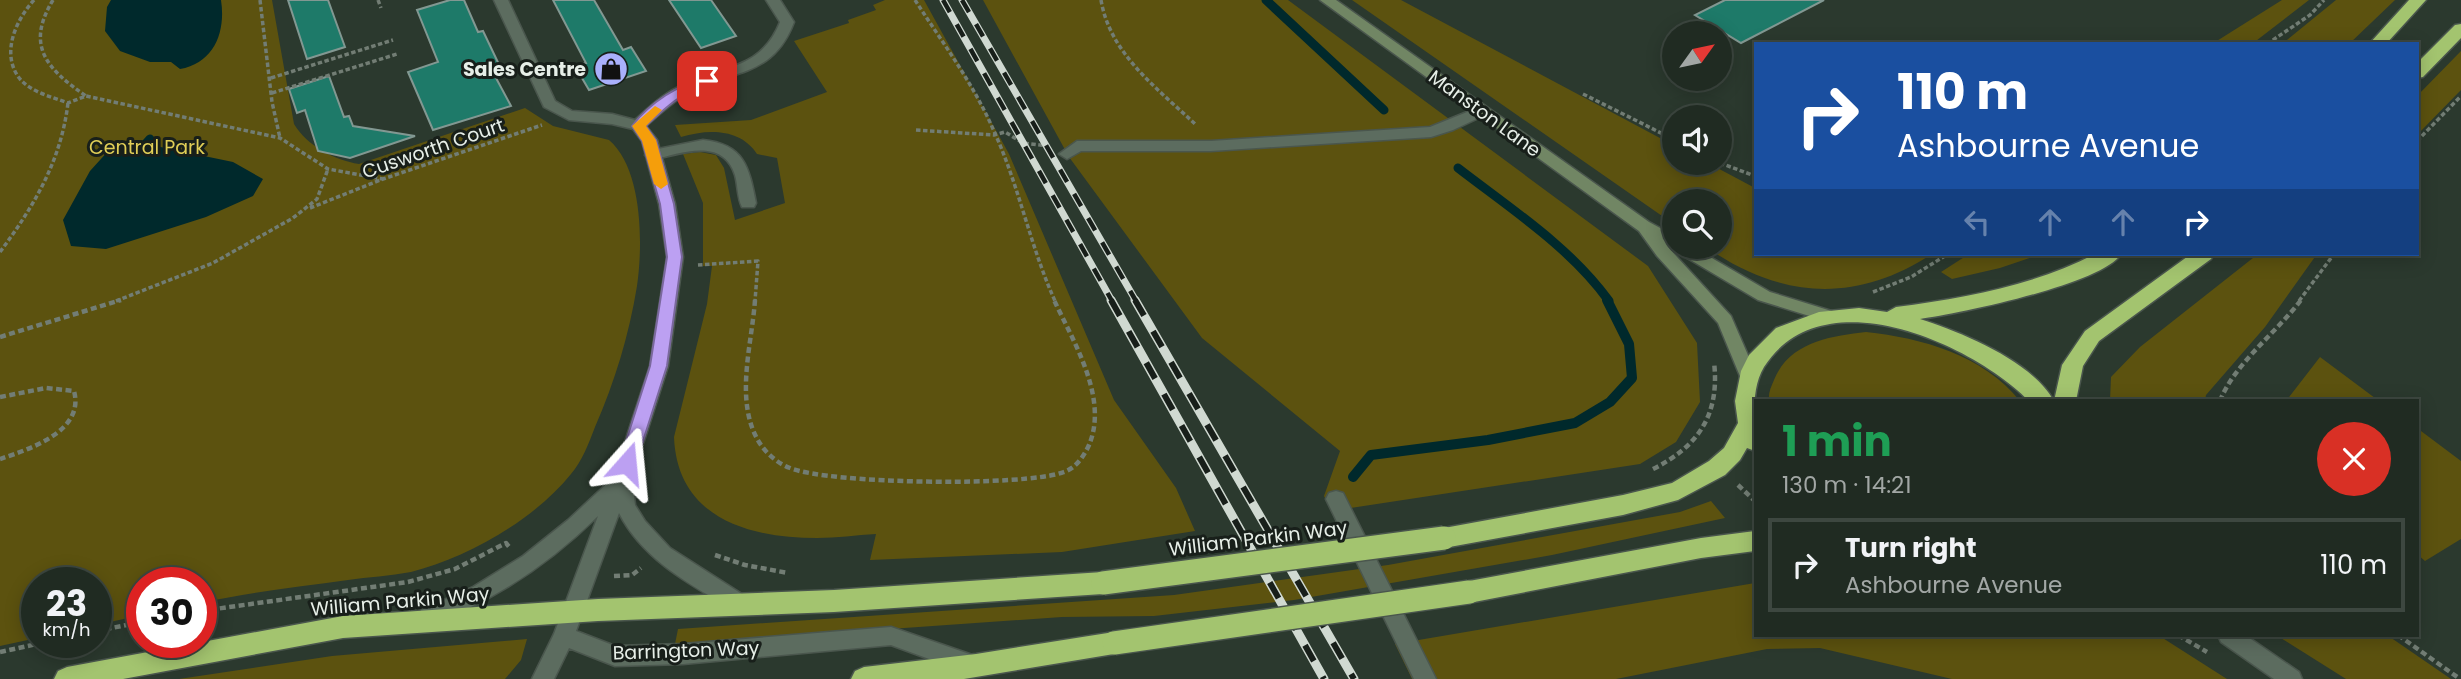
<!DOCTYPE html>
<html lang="en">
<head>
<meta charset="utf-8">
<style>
	:root { --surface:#202b22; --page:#28332a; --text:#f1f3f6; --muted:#a2a7a5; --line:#3d4740 }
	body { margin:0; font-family:Poppins,sans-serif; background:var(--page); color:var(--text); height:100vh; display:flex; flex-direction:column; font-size:26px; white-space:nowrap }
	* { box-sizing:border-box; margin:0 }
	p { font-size:23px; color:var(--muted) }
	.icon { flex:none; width:38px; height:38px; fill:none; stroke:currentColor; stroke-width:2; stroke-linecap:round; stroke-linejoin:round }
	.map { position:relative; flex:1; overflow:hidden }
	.sheet { position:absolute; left:1754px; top:399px; width:665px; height:238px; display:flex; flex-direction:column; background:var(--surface); border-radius:0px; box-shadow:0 4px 18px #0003,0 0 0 2px var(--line) }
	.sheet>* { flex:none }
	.guide { position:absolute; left:1754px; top:42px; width:665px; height:214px; border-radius:0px; box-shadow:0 4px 18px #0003,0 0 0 2px var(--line); background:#1a4fa0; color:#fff; overflow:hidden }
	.needle { width:46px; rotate:57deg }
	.fabs { position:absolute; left:1662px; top:21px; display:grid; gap:14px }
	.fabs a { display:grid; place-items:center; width:70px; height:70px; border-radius:50%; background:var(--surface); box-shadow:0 4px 18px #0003,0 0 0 2px var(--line); font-size:35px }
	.speed { position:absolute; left:21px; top:567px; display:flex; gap:14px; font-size:35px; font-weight:700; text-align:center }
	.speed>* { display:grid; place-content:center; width:91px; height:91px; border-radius:50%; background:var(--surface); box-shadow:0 4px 18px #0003,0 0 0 2px var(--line); line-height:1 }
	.speed small { font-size:18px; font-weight:400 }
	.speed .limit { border:10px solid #d22; background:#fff; color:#111 }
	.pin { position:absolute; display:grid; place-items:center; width:60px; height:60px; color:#fff; margin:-30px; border-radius:14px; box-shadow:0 4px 10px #0006 }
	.me { position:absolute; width:77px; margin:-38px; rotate:18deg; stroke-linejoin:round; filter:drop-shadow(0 0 5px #0008) }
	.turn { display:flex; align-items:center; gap:24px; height:147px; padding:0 28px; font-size:32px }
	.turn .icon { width:91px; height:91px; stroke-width:2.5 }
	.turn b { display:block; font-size:49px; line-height:60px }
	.lanes { display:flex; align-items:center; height:66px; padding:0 28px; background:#0003; justify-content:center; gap:35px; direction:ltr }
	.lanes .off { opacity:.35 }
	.round { display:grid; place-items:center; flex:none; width:74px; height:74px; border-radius:37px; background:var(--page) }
	.head { display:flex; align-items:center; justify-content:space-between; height:119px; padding:0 28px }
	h1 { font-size:42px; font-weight:700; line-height:52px; color:#1e9e55 }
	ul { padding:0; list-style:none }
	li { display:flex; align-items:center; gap:21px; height:94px; margin:0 14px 10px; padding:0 14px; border:4px solid var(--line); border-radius:0px }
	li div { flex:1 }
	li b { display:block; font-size:26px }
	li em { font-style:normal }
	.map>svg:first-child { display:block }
	.green { fill:#5c520f }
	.water { fill:#00292c }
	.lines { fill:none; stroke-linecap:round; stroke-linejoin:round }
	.stream-far1 { stroke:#00292c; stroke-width:9 }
	.stream { stroke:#00292c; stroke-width:10 }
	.building { fill:#1e7a69; stroke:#829892; stroke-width:2 }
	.lane-casing { stroke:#4a564d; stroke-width:3 }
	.street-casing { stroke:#4a564d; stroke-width:3 }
	.secondary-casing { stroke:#4a564d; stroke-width:3 }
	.highway-casing { stroke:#4a564d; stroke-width:3 }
	.path-far1 { stroke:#727d74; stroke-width:3.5; stroke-dasharray:4.5 2.5; stroke-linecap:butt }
	.path { stroke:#727d74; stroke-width:4.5; stroke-dasharray:6 3.5; stroke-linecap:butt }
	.lane { fill:#5c6c5f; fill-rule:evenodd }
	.street { fill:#5c6c5f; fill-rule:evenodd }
	.secondary { fill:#718664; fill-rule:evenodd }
	.highway { fill:#a3c46f; fill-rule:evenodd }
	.rail-far1-casing { stroke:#d0d9d1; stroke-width:7 }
	.rail-casing { stroke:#d0d9d1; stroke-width:9 }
	.rail-far1 { stroke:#181f1a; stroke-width:4.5; stroke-dasharray:14; stroke-linecap:butt }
	.rail { stroke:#181f1a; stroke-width:6; stroke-dasharray:18; stroke-linecap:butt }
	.highway-bridge-casing { stroke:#4a564d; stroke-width:26; stroke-linecap:butt }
	.highway-bridge { stroke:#a3c46f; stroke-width:23 }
	.route { fill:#bca0f2; stroke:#7a689d; stroke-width:2 }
	.slow { fill:#f59e0b }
	.labels { text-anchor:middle; stroke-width:6; stroke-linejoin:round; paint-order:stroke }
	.poi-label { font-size:19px; font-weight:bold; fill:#e7efe8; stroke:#181f1a; text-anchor:end }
	.street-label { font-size:19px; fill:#e7efe8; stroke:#181f1a }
	.park-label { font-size:19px; fill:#e0ce57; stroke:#181f1a }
</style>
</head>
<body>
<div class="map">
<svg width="2461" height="679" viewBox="0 0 2461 679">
	<rect width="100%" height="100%" fill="#2b392e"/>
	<path class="green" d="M0,0H272L294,124C307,146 335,160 359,164L525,108L553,126L609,140C643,169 643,245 637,286C629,335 615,381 595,427C589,443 582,461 571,474C534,520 467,558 411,572C390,576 368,577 348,580C299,587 250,592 201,603V583H142V615L96,625V583H37V638L0,646Z
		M885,0H924L1009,154L1114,400L1176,488L1195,531L1062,552L870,560L876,534C856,535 837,538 817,538C747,538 677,517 674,437L707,304L712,266H703V203L683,154L700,152L716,155L724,168L735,220L785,203L777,158L757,154C740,128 708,129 681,137L675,125L751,120L827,92L794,41L849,23L848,20L876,10L873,5Z
		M983,0H1288L1648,266L1697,343L1700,402L1676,442L1640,464L1331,511L1324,496L1340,451L1202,338L1069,157Z
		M1352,0H1401L1675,146V163H1708L1755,188V254H1932C1855,304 1781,299 1706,247H1720V201H1675V225Z
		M2282,0H2309L2252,44H2212Z
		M2336,0H2395L2349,44H2282Z
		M2461,51V90L2417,135V96Z
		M1969,254H2041L2000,268L1952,279L1941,272Z
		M2258,254H2317L2265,327L2206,395L2205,401H2110L2111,377L2140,347Z
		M1866,332C1922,338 1983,355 2020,401H1769C1768,393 1771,387 1774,380C1789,342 1831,336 1866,332Z
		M2320,357L2379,401H2286Z
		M2417,428L2461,461V539L2425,561L2417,554Z
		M1711,501L1725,518L1552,555L1294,600L1154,616L1062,617L675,644L678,629L1174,595L1388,565L1680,512Z
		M1755,583V635H2158L2227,679H1952L1820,648L1767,649L1616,679H1412L1395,644Z
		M2276,635H2387L2451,679H2346Z
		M527,639L521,660L505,679H179L332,656Z"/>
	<path class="water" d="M111,0H221C226,32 214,63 180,69L171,62H150L120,51L105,31L107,7Z
		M151,145L233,162L263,179L253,196L206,217L106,249L71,246L63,220L90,171L110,149Z"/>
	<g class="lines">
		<path class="stream-far1" d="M1266,0L1384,110
			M141,149L150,139
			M1458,168C1511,209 1570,247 1609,301"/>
		<path class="stream" d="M1353,477L1371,455L1488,440L1575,423L1610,402L1632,378L1629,344L1607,300"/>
	</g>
	<path class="building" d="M288,0H328L345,47L307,59Z
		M450,0H464L478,32L483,31L504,75L496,78L511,106L433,130L408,72L438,62L417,10Z
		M553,0H594L623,50L631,47L646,71L589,90L575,66L586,63Z
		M669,0H711L736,36L701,48Z
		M1725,0H1824L1741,43L1695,15Z
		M329,76L344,117L349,116L353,126L415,136L350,158L318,151L305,110L297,113L289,89Z"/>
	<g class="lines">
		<g class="lane-casing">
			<path id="lane" d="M1482,106L1487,108L1489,111L1487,114L1453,130L1431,137L1211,151H1081L1067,159L1059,154L1077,141H1211L1430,127Z
				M703,140C744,144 749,167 756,203L754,207H742C737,197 738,185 735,175C723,137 681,153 653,160L645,155L648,151Z
				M1336,491L1343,493L1436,679H1414L1326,499L1329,493Z"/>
		</g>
		<g class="street-casing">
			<path id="street" d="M494,0H508L555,101L572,111L612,114L635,120C648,108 662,95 678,87C720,65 760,72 780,22L766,0H780L794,22C773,77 735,69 690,92C673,101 660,114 646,126L657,140L675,204L683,257L668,366L632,478L635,505L645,521L670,548L748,598L751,604L748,610L741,613L734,610C691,585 643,560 619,513L576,631L615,646L683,644L891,627L981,658L984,665L981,672L973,675L891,645L683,664L615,666L569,648L554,679H532L554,634L598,516C549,564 493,602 428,625L421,622L418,616L421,610L473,587L523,556L568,520L613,478L650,366L667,257L659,204L642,141L633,129L612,124L569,120L544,107Z
				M2218,635H2245L2299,672L2302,679H2274L2221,642Z"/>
		</g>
		<g class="secondary-casing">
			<path id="secondary" d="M1320,0H1336L1649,222L1675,236V247H1693L1770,292L1838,313L1841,317L1838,321L1832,323L1758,300L1667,246L1731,316L1757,376L1754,381H1742L1718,323L1657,256L1639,231Z"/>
		</g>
		<g class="highway-casing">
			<path id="highway" d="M2409,0H2426L2386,44H2369Z
				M2461,24V38L2423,77L2417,78V63L2455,25Z
				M2095,254H2121C2103,284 1957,314 1920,319C1961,332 2032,361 2054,401H2029C1971,343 1822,276 1764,367C1750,390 1755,424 1755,451L1747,448L1740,460L1725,475L1678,500L1623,515L1444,548L1436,545L1432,538L1436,531L1444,528L1623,495L1672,483L1709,461L1724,448L1738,423L1735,401L1741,371L1749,355L1776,328L1819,312L1859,308L1887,312L1896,307C1965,298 2032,286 2095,254Z
				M2191,254H2214L2211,259L2099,341L2083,366L2076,401H2054L2062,365L2085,331Z
				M1755,531V551L1701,558L1469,603L1460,600L1457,592L1460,584L1469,581L1701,538Z
				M1103,572L1112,576L1115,583L1112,590L1103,594L834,612L598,621L343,638L123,679H54L58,671L67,667L343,616L598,599L834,590Z
				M1114,632L1123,635L1127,643L1123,651L1114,654L964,679H851L855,671L864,667L976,654Z"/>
		</g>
		<path class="path-far1" d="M34,0C16,20 0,54 20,79C31,92 52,97 68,103L86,96L280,138L328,169L383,179
			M53,0C25,46 47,69 86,96
			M260,0L272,102L280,138
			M378,0L381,8
			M915,0C942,42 973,83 993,129C1019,185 1030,246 1055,301
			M1101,0C1110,54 1157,88 1195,124
			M2267,44L2310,15L2324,0
			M271,78L393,40
			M272,93L397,54
			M1583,94L1675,140
			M916,130L994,135L1005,132L1023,143L1048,146
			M2417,141L2461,96
			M1720,163L1755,176
			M310,208L383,179L542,125
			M0,252C34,206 61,161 68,103
			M698,265L758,261L755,301
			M1873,292L1911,277L1948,254
			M116,301L213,263L293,218L317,199L328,169
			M2299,301L2334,254"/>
		<path class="path" d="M755,300C752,345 733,404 761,445C768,455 779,464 790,468C830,484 1024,487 1064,472C1076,468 1084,456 1089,445C1109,398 1073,341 1054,300
			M0,337L121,300
			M0,397L46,388L74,391C85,431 30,449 0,459
			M2220,401C2234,364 2277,332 2301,300
			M1653,469C1699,446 1720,414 1714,362
			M1738,485L1755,501
			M715,555L745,565L788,573
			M614,576L632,575L641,568
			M201,611L408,582L455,569L506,543L510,548
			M96,631L142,622
			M2178,635L2207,652
			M2398,635L2460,679
			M0,652L46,642"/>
		<use href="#lane" class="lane"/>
		<use href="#street" class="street"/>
		<use href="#secondary" class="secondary"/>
		<use href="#highway" class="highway"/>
		<g class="rail-far1-casing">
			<path id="rail-far1" d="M943,0L1112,301
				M962,0L1136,301"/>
		</g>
		<g class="rail-casing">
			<path id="rail" d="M1111,300L1324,679
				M1135,300L1354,679"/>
		</g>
		<use href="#rail-far1" class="rail-far1"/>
		<use href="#rail" class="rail"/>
		<g class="highway-bridge-casing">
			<path id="highway-bridge" d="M1103,583L1444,538
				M1114,643L1469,592"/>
		</g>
		<use href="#highway-bridge" class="highway-bridge"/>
	</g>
	<path class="route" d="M707,77L713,81C707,87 700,87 692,91C674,99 660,113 646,126L656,140L674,204L682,257L667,366L636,463L633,468H621L619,463L650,366L667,257L660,204L642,141L632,126C650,102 678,85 707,77Z"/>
	<path class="slow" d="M655,106L662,110L646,126L656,140L668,184L661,189L654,184L642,141L632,126Z"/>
	<defs>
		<g id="shop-disc" transform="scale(1.75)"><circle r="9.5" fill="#a9b0fc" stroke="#181f1a"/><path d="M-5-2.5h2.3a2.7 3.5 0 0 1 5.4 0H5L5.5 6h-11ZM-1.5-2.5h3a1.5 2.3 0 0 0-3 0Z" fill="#111"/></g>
	</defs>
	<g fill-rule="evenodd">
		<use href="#shop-disc" x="611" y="69"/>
	</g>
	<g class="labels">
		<g class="poi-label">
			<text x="586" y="76">Sales Centre</text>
		</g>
		<g class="street-label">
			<text transform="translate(1485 113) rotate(36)" y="7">Manston Lane</text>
			<text transform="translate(433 148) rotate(-19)" y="7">Cusworth Court</text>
			<text transform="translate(1258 538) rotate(-7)" y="7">William Parkin Way</text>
			<text transform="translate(400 601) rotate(-5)" y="7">William Parkin Way</text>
			<text transform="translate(686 650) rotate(-2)" y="7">Barrington Way</text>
		</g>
		<g class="park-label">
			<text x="147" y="154">Central Park</text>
		</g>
	</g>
</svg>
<div class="fabs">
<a><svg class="needle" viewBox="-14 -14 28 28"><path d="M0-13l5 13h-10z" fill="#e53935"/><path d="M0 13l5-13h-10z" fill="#a2a7a5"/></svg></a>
<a><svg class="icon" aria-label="sound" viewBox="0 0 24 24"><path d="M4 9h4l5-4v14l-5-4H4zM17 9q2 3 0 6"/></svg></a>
<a><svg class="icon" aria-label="search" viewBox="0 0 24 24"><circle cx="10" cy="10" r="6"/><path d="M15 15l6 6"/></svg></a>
</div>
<div class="speed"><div>23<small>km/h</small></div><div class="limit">30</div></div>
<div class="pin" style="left:707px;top:81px;background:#d93025"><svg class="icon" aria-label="arrive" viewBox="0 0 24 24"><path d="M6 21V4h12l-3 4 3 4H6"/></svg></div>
<svg class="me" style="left:627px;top:463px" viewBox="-20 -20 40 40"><path d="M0-17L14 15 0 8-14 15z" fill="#bca0f2" stroke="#fff" stroke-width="4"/></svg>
<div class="guide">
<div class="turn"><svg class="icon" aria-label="right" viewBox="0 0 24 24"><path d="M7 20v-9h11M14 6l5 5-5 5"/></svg><div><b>110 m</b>Ashbourne Avenue</div></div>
<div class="lanes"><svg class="icon off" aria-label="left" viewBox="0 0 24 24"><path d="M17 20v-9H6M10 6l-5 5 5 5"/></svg><svg class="icon off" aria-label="ahead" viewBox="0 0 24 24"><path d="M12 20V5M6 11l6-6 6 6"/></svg><svg class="icon off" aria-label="ahead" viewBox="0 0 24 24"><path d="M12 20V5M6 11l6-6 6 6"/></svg><svg class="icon" aria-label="right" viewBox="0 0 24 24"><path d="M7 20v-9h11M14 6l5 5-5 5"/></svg></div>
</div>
<section class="sheet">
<div class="head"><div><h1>1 min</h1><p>130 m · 14:21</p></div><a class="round" style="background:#d93025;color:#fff"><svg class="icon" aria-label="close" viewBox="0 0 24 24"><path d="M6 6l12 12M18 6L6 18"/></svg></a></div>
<ul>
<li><svg class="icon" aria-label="right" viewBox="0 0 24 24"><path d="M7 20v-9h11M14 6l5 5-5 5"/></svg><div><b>Turn right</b><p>Ashbourne Avenue</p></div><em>110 m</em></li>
</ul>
</section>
</div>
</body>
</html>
